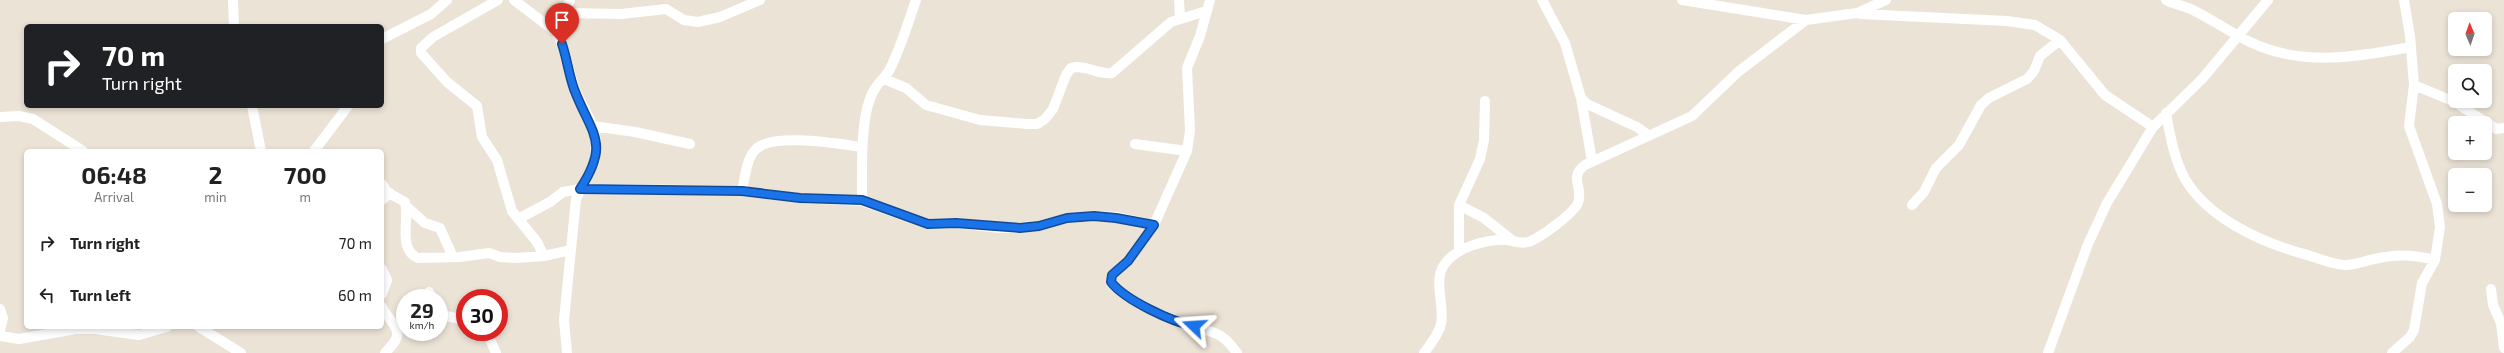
<!DOCTYPE html>
<html lang="en">
<head>
<meta charset="utf-8">
<style>
	:root { --surface:#fff; --page:#f2f2f2; --text:#222; --muted:#767676 }
	body { margin:0; font-family:"Exo 2",sans-serif; background:var(--page); color:var(--text); height:100vh; display:flex; flex-direction:column; font-size:15px; white-space:nowrap }
	* { box-sizing:border-box; margin:0 }
	p { font-size:13px; color:var(--muted) }
	.icon { flex:none; width:22px; height:22px; fill:none; stroke:currentColor; stroke-width:2; stroke-linecap:round; stroke-linejoin:round }
	.map { position:relative; flex:1; overflow:hidden }
	.sheet { position:absolute; left:24px; top:149px; width:360px; height:180px; display:flex; flex-direction:column; background:var(--surface); border-radius:6px; box-shadow:0 2px 6px #0003 }
	.sheet>* { flex:none }
	.guide { position:absolute; left:24px; top:24px; width:360px; height:84px; border-radius:6px; box-shadow:0 2px 6px #0003; background:#202124; color:#fff; overflow:hidden }
	.needle { width:26px; rotate:358deg }
	.fabs { position:absolute; left:2448px; top:12px; display:grid; gap:8px }
	.fabs a { display:grid; place-items:center; width:44px; height:44px; border-radius:6px; background:var(--surface); box-shadow:0 2px 6px #0003; font-size:20px }
	.speed { position:absolute; left:396px; top:289px; display:flex; gap:8px; font-size:20px; font-weight:700; text-align:center }
	.speed>* { display:grid; place-content:center; width:52px; height:52px; border-radius:50%; background:var(--surface); box-shadow:0 2px 6px #0003; line-height:1 }
	.speed small { font-size:10px; font-weight:400 }
	.speed .limit { border:6px solid #d22; background:#fff; color:#111 }
	.pin { position:absolute; display:grid; place-items:center; width:34px; height:34px; color:#fff; margin:-41px -17px; border-radius:50% 50% 50% 0; rotate:-45deg; box-shadow:0 0 4px #0007 }
	.pin .icon { rotate:45deg }
	.me { position:absolute; width:44px; margin:-22px; rotate:290deg; stroke-linejoin:round; filter:drop-shadow(0 0 3px #0008) }
	.turn { display:flex; align-items:center; gap:14px; height:84px; padding:0 12px; font-size:18px }
	.turn .icon { width:52px; height:52px; stroke-width:2.5 }
	.turn b { display:block; font-size:28px; line-height:34px }
	.eta { display:flex; justify-content:space-evenly; align-items:center; height:68px; text-align:center }
	.eta b { font-size:24px; font-weight:700; line-height:28px }
	ul { padding:0; list-style:none }
	li { display:flex; align-items:center; gap:12px; height:52px; padding:0 12px }
	li div { flex:1 }
	li b { display:block; font-size:15px }
	li em { font-style:normal }
	.map>svg:first-child { display:block }
	.lines { fill:none; stroke-linecap:round; stroke-linejoin:round }
	.minor { stroke:#fff; stroke-width:10 }
	.route-casing { stroke:#114b97; stroke-width:10 }
	.route { stroke:#1a73e8; stroke-width:7 }
</style>
</head>
<body>
<div class="map">
<svg width="2504" height="353" viewBox="0 0 2504 353">
	<rect width="100%" height="100%" fill="#ebe3d6"/>
	<g class="lines">
		<path class="minor" d="M233,0L234,26
			M498,0L433,37L421,48V53L447,82L477,106L482,137L497,160L512,211L537,242L544,256
			M514,0L556,32L562,44L575,90L593,126L596,140L595,161L576,199L564,320L567,353
			M1179,0L1180,18
			M1210,0L1200,36L1187,68L1190,131L1187,151L1154,225L1128,261L1112,275L1111,283C1125,299 1162,316 1183,323C1208,333 1219,327 1237,353
			M1542,0L1565,43L1581,98L1587,104L1637,127L1648,135
			M1682,0L1806,20
			M2166,0C2174,4 2183,6 2191,9C2211,19 2230,32 2250,42C2302,67 2357,57 2411,47
			M564,13L621,14L666,9L684,20L698,22L720,17L760,0
			M1860,14L2007,21L2035,25L2060,40L2105,95L2153,127
			M556,32L570,0
			M382,39L431,14L447,0
			M884,79L906,88L926,105L980,120L1027,124H1037L1045,119L1053,109L1066,75L1071,68C1086,64 1097,75 1112,73L1171,22L1206,11
			M2414,85L2455,102L2496,129L2504,128
			M1581,98L1592,161
			M252,106L261,151
			M2166,113C2170,135 2174,159 2185,179C2208,218 2259,241 2300,253C2314,256 2331,265 2346,265C2355,265 2361,262 2370,260C2394,254 2411,254 2435,260
			M0,117L19,116L33,119L83,151
			M593,126L635,132L690,144
			M1135,144L1187,151
			M314,151L348,106
			M382,184L387,192L405,202C410,219 397,249 418,258L460,257L489,253L500,257L515,258L544,256L571,250
			M742,191C745,178 746,160 755,150C771,132 839,144 862,147
			M382,200L390,193
			M862,201C862,172 860,119 872,94C876,84 885,78 890,69C901,47 908,23 916,0
			M1459,205L1484,218L1513,241
			M1912,205L1924,192L1936,168L1959,145L1981,105L1989,98L2027,79L2034,71L2040,56L2060,40
			M407,207L425,223L440,228L453,257
			M518,219L550,202L563,192L580,189H630L742,191L800,198L862,201L928,224L956,223L999,228H1019L1039,226L1067,218L1095,216L1116,217L1154,225
			M1459,251V205L1480,159L1484,140L1485,101
			M382,269L387,280L382,294
			M2491,289L2493,305L2501,323L2504,348
			M429,292L432,298
			M382,307C386,317 403,329 395,341C393,345 388,349 385,353
			M0,309L3,318L0,331
			M439,311L446,316L465,320
			M199,327L241,353
			M487,332L496,353
			M0,336L19,339L76,329H95L139,335L167,327
			M1424,353C1430,345 1439,334 1441,324C1445,306 1433,281 1444,265C1456,247 1486,239 1507,240C1515,241 1523,245 1531,241C1542,236 1573,214 1578,203C1584,188 1568,177 1585,165L1692,116L1738,72L1806,20L1857,13L1886,0
			M2048,353L2088,244L2107,203L2153,127L2202,79L2268,0
			M2392,353L2410,337L2414,330L2422,283L2435,260L2440,227L2437,204L2409,126L2414,85L2410,36L2404,0"/>
	</g>
	<g class="lines">
		<g class="route-casing">
			<path id="route" d="M562,44C567,59 569,75 574,89C591,134 611,142 580,189L742,191L800,198L862,200L928,224L956,223L1020,228L1039,226L1067,218L1094,216L1116,218L1154,225L1128,261L1112,275L1111,282C1125,300 1172,322 1194,326"/>
		</g>
		<use href="#route" class="route"/>
	</g>
</svg>
<div class="fabs">
<a><svg class="needle" viewBox="-14 -14 28 28"><path d="M0-13l5 13h-10z" fill="#e53935"/><path d="M0 13l5-13h-10z" fill="#767676"/></svg></a>
<a><svg class="icon" aria-label="search" viewBox="0 0 24 24"><circle cx="10" cy="10" r="6"/><path d="M15 15l6 6"/></svg></a>
<a>+</a>
<a>−</a>
</div>
<div class="speed"><div>29<small>km/h</small></div><div class="limit">30</div></div>
<div class="pin" style="left:562px;top:44px;background:#d93025"><svg class="icon" aria-label="arrive" viewBox="0 0 24 24"><path d="M6 21V4h12l-3 4 3 4H6"/></svg></div>
<svg class="me" style="left:1194px;top:326px" viewBox="-20 -20 40 40"><path d="M0-17L14 15 0 8-14 15z" fill="#1a73e8" stroke="#fff" stroke-width="4"/></svg>
<div class="guide">
<div class="turn"><svg class="icon" aria-label="right" viewBox="0 0 24 24"><path d="M7 20v-9h11M14 6l5 5-5 5"/></svg><div><b>70 m</b>Turn right</div></div>
</div>
<section class="sheet">
<div class="eta">
<div><b>06:48</b><p>Arrival</p></div>
<div><b>2</b><p>min</p></div>
<div><b>700</b><p>m</p></div>
</div>
<ul>
<li><svg class="icon" aria-label="right" viewBox="0 0 24 24"><path d="M7 20v-9h11M14 6l5 5-5 5"/></svg><div><b>Turn right</b></div><em>70 m</em></li>
<li><svg class="icon" aria-label="left" viewBox="0 0 24 24"><path d="M17 20v-9H6M10 6l-5 5 5 5"/></svg><div><b>Turn left</b></div><em>60 m</em></li>
</ul>
</section>
</div>
</body>
</html>
